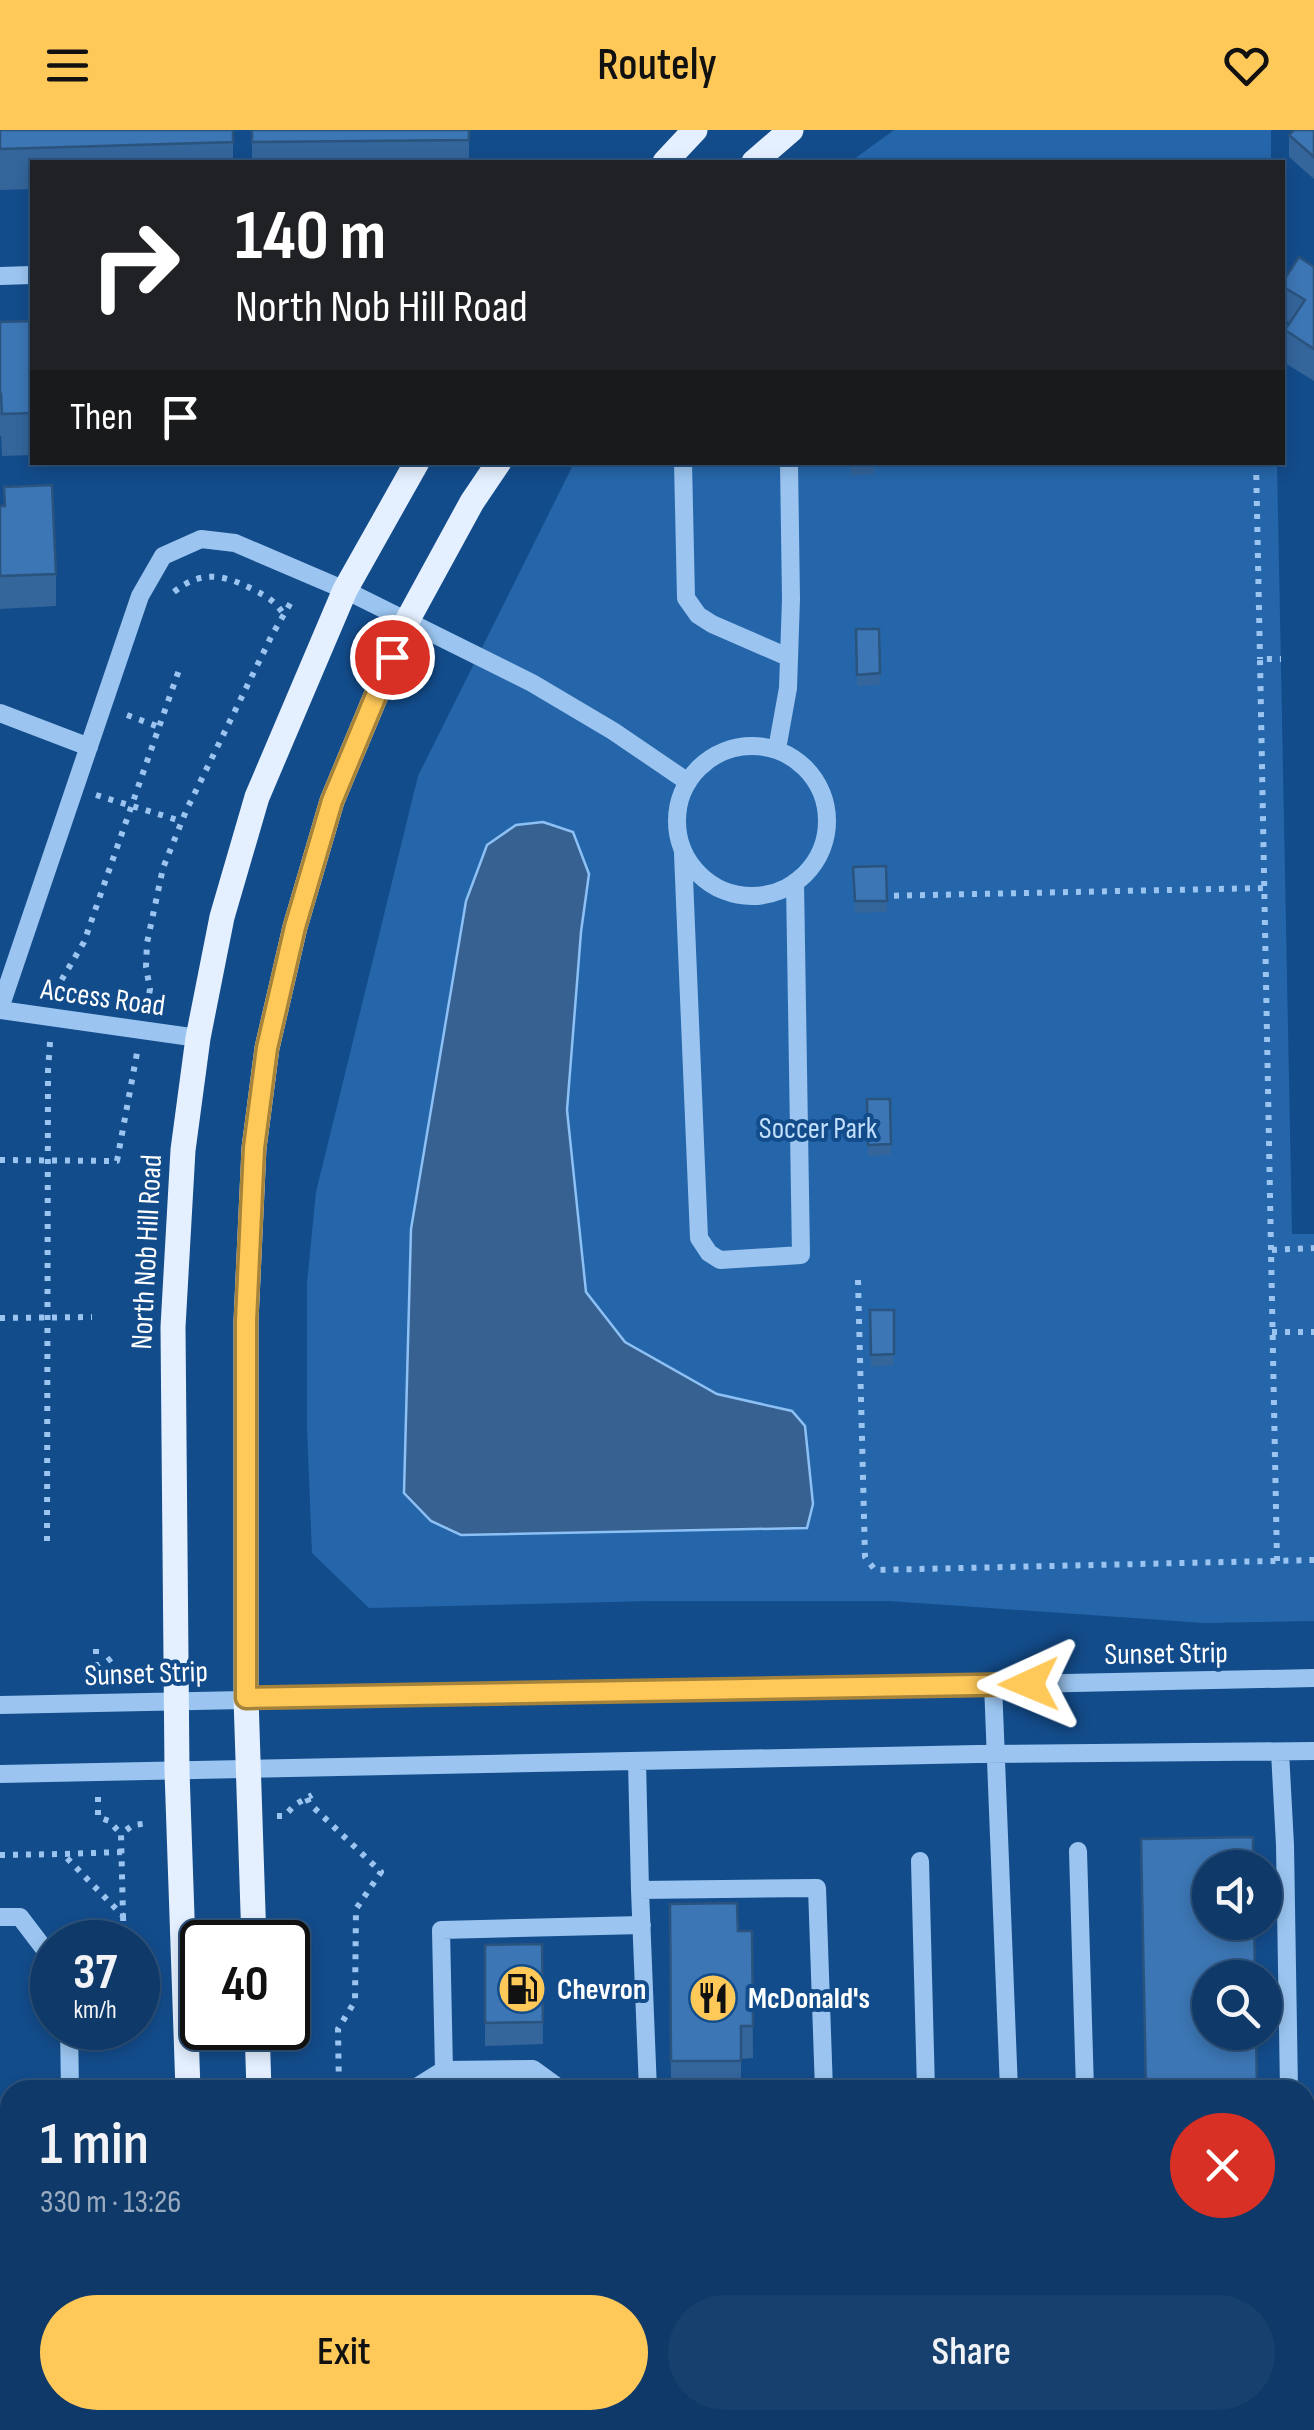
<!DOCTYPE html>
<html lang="en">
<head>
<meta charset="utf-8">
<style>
	:root { --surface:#0e3968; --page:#17406e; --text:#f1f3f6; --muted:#9bacc0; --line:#2e537c; --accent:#ffc95a }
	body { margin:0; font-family:"Sofia Sans Condensed",sans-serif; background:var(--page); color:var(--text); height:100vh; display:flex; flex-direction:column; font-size:38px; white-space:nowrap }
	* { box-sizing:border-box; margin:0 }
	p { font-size:32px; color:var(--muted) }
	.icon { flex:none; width:55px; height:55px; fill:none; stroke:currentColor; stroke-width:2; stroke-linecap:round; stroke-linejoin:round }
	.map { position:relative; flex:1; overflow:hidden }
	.sheet { position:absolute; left:0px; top:1950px; width:1315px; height:350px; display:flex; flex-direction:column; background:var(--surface); border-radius:30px 30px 0 0; box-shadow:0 5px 15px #0003,0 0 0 2px var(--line) }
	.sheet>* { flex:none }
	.hud { position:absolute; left:30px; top:30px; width:1255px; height:305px; border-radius:0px; box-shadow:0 5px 15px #0003,0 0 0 2px var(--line); background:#202124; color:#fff; overflow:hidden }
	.fabs { position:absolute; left:1192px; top:1720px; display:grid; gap:20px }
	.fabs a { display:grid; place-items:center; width:90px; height:90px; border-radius:50%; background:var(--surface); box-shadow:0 5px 15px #0003,0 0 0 2px var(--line); font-size:50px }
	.speed { position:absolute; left:30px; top:1790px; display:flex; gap:20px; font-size:50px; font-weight:700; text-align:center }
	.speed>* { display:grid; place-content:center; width:130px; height:130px; border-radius:50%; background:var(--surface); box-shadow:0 5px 15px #0003,0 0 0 2px var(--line); line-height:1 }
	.speed small { font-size:25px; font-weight:400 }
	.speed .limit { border:5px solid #111; border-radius:15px; background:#fff; color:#111 }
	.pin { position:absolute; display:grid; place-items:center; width:85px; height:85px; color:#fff; margin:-42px; border:5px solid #fff; border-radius:50%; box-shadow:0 2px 10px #0007 }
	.me { position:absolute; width:110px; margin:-55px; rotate:269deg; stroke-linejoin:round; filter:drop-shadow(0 0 8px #0008) }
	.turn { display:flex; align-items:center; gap:35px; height:210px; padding:0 40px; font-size:45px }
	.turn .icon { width:130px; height:130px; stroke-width:2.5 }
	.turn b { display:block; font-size:70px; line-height:85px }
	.then { display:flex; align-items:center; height:95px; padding:0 40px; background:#0003; gap:20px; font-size:38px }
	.round { display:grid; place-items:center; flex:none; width:105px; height:105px; border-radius:52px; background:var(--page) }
	.headline { display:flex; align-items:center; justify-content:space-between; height:170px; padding:0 40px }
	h1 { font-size:60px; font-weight:600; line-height:75px }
	.action { display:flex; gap:20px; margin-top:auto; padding:20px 40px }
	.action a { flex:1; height:115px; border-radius:60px; background:var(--accent); color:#111; font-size:40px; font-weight:600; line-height:115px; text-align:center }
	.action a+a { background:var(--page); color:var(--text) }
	header { display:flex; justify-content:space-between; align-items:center; height:130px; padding:0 40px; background:var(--accent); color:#111; font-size:45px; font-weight:600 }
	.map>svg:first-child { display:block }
	.green { fill:#2566aa }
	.water { fill:#376190; stroke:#8dc0f4; stroke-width:2.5 }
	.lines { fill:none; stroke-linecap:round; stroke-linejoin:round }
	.path { stroke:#9bc5f0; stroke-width:6; stroke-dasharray:5 8; stroke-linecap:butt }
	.minor { stroke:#9bc5f0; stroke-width:18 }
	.major { stroke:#e4f0ff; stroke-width:25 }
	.wall { fill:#34659b }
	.building { fill:#3c76b4; stroke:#2a537e; stroke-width:2.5 }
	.route-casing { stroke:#a6833a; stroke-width:25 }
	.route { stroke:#ffc95a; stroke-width:18 }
	.labels { text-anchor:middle; stroke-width:8; stroke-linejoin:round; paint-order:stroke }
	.street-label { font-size:30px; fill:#fff; stroke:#134c8b }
	.park-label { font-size:30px; fill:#c1defc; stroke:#134c8b }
	.poi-label { font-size:30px; font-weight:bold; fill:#fff; stroke:#134c8b; text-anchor:start }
</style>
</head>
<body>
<header><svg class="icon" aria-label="menu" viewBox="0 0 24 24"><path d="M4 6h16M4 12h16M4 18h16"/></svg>Routely<svg class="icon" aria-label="heart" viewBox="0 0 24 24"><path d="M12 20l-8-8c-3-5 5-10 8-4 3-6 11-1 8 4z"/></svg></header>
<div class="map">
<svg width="1314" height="2300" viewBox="0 0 1314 2300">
	<rect width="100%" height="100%" fill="#134c8b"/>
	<path class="green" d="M894,0H1271V32H850Z
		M574,333H1277L1292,1104H1314V1491L1204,1493L889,1471H652L369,1478L312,1423L307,1297V1153L316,1062L418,646Z"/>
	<path class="water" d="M543,692L573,702L589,744L581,802L567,980L586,1162L625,1212L717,1264L792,1281L805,1296L813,1374L807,1398L461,1405L431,1391L404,1363L411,1099L466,771L487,715L516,695Z"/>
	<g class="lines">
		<path class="path" d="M1256,332L1260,529
			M174,462C202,439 225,445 254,460C268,467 276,472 284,485
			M127,585L159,597
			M96,665L181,691
			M881,766L1264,758
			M55,861L84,812L180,537
			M147,876L150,859L146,837L147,813L163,738L186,681L272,505L294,467
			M0,1030L117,1031L137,923
			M1271,1120L1260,529H1281
			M858,1150L865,1427L875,1440L1314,1430
			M0,1188L92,1187
			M1272,1202H1314
			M47,1411L48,941L50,912
			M1277,1431L1271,1120L1314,1118
			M97,1539L114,1526
			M96,1550V1511
			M98,1667V1687L109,1691L121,1704
			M307,1668L309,1673L381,1742L356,1779L355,1871L338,1899L339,1960
			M277,1686H284L296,1674L312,1665
			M122,1722L63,1724L123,1786L121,1704L133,1695L150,1693
			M0,1725L63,1724
			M123,1786L124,1812
			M318,2290V2300"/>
		<path class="minor" d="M0,146L32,145
			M683,332L686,468L698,485L712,494L788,527
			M0,583L89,617
			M677 691a75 75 0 1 1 150 0a75 75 0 1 1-150 0Z
			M777,619L788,558L791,469L789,332
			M683,724L699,1108L709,1123L720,1130L801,1125L795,752
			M0,878L140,466L163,426L201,409L235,413L345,460L532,553L613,601L688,652
			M0,880L198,908
			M993,1554L1009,1960
			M0,1575L1314,1548
			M1280,1622L1285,1715L1289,1960
			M637,1631L640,1760L817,1758L824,1960
			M0,1644L978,1624L1314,1621
			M1078,1721L1085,1960
			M920,1731L926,1960
			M640,1760L648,1960
			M0,1787H20L52,1829
			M69,1898L70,1960
			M444,1940L533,1939L562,1960
			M412,1960L444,1940L441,1800L642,1795
			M0,2020H10
			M47,2290V2300
			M600,2290L601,2300
			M702,2290L703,2300
			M814,2290V2300
			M916,2290L917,2300
			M1019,2290L1020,2300
			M1094,2290V2300
			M1293,2290V2300"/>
		<path class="major" d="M665,32L695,0
			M754,32L791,0
			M254,1812L246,1568V1191L254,1018L267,918L295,797L332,671L407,491L472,372L499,332
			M257,1898L259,1960
			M188,1960L177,1641L173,1197L183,1020L198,908L222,787L257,667L345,460L417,332
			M194,2290V2300
			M266,2290V2300"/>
	</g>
	<path class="wall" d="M0,0H233V32H32V59L0,60Z
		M252,0H469V32H252Z
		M1314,0V49L1289,27V5Z
		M1314,137V251L1285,233V200L1290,193L1282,188V153Z
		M32,191V325L2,326L1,306H0V192Z
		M851,332H874V344L851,346Z
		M4,357L56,444V476L0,479V376H4Z
		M856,499H879L880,555L857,556Z
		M886,736L887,782L855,783L853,737Z
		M867,969H890L891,1025L868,1026Z
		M870,1180H894V1235L871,1237Z
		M670,1774L738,1801H752L753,1928L741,1929V1960H671Z
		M542,1814L543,1914L485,1916V1815Z"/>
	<path class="building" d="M0,0H233V12L0,19Z
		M252,0H469V10L252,12Z
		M1294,0H1314V27L1289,5Z
		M1299,127L1314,137V219L1285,200L1305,170L1282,156V153Z
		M32,191V283L2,284L1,264H0V192Z
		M52,355L56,444L0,446V376H5L4,357Z
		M856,499H879L880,543L857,545Z
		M886,736L887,771H855L853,737Z
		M867,969H890L891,1014L868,1015Z
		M870,1180H894V1224L871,1225Z
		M1253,1707V1738H1210V1792H1254L1255,1848H1210V1902H1256L1257,1960H1146L1141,1709Z
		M737,1773L738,1801H752L753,1896H741V1931H671L670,1774Z
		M542,1814L543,1892L485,1893V1815Z
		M424,2290H534V2300H424Z
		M1152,2290H1264V2300H1152Z"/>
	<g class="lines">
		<g class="route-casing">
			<path id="route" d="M392,527L332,671L295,797L267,918L254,1018L246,1191V1568L1029,1554"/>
		</g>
		<use href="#route" class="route"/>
	</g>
	<defs>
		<g id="fuel-disc" transform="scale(2.5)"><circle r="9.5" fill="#ffc95a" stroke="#134c8b"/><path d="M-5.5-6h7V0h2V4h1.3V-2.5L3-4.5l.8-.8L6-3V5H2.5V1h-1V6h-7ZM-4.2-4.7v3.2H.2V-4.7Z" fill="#111"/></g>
		<g id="restaurant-disc" transform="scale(2.5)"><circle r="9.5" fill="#ffc95a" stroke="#134c8b"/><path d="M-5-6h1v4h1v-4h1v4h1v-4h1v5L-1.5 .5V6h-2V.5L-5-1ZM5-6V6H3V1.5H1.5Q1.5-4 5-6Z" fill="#111"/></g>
	</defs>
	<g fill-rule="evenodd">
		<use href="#fuel-disc" x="522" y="1859"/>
		<use href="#restaurant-disc" x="713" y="1868"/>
	</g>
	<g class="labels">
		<g class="street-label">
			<text transform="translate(103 867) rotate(8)" y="10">Access Road</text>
			<text transform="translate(146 1122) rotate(-87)" y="10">North Nob Hill Road</text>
			<text transform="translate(1166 1523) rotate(-1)" y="10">Sunset Strip</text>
			<text transform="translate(146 1543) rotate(-2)" y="10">Sunset Strip</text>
		</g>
		<g class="park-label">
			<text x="818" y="1008">Soccer Park</text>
		</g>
		<g class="poi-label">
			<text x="557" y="1869">Chevron</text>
			<text x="748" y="1878">McDonald's</text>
		</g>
	</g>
</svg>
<div class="fabs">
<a><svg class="icon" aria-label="sound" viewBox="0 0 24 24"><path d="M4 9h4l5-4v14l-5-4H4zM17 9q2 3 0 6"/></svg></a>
<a><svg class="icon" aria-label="search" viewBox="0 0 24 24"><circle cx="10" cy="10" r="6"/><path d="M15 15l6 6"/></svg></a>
</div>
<div class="speed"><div>37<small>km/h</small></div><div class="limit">40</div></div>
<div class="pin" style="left:392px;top:527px;background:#d93025"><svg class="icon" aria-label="arrive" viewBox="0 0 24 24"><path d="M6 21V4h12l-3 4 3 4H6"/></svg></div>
<svg class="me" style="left:1029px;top:1554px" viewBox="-20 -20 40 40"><path d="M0-17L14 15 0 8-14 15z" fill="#ffc95a" stroke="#fff" stroke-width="4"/></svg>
<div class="hud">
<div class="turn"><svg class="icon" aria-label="right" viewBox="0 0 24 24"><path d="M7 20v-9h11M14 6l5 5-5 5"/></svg><div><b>140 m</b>North Nob Hill Road</div></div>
<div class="then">Then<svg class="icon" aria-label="arrive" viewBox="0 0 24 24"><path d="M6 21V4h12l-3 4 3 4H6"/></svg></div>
</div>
<section class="sheet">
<div class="headline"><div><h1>1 min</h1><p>330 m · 13:26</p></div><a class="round" style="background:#d93025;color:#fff"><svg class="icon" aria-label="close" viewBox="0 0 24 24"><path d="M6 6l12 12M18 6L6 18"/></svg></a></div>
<div class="action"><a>Exit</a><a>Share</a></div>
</section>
</div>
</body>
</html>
